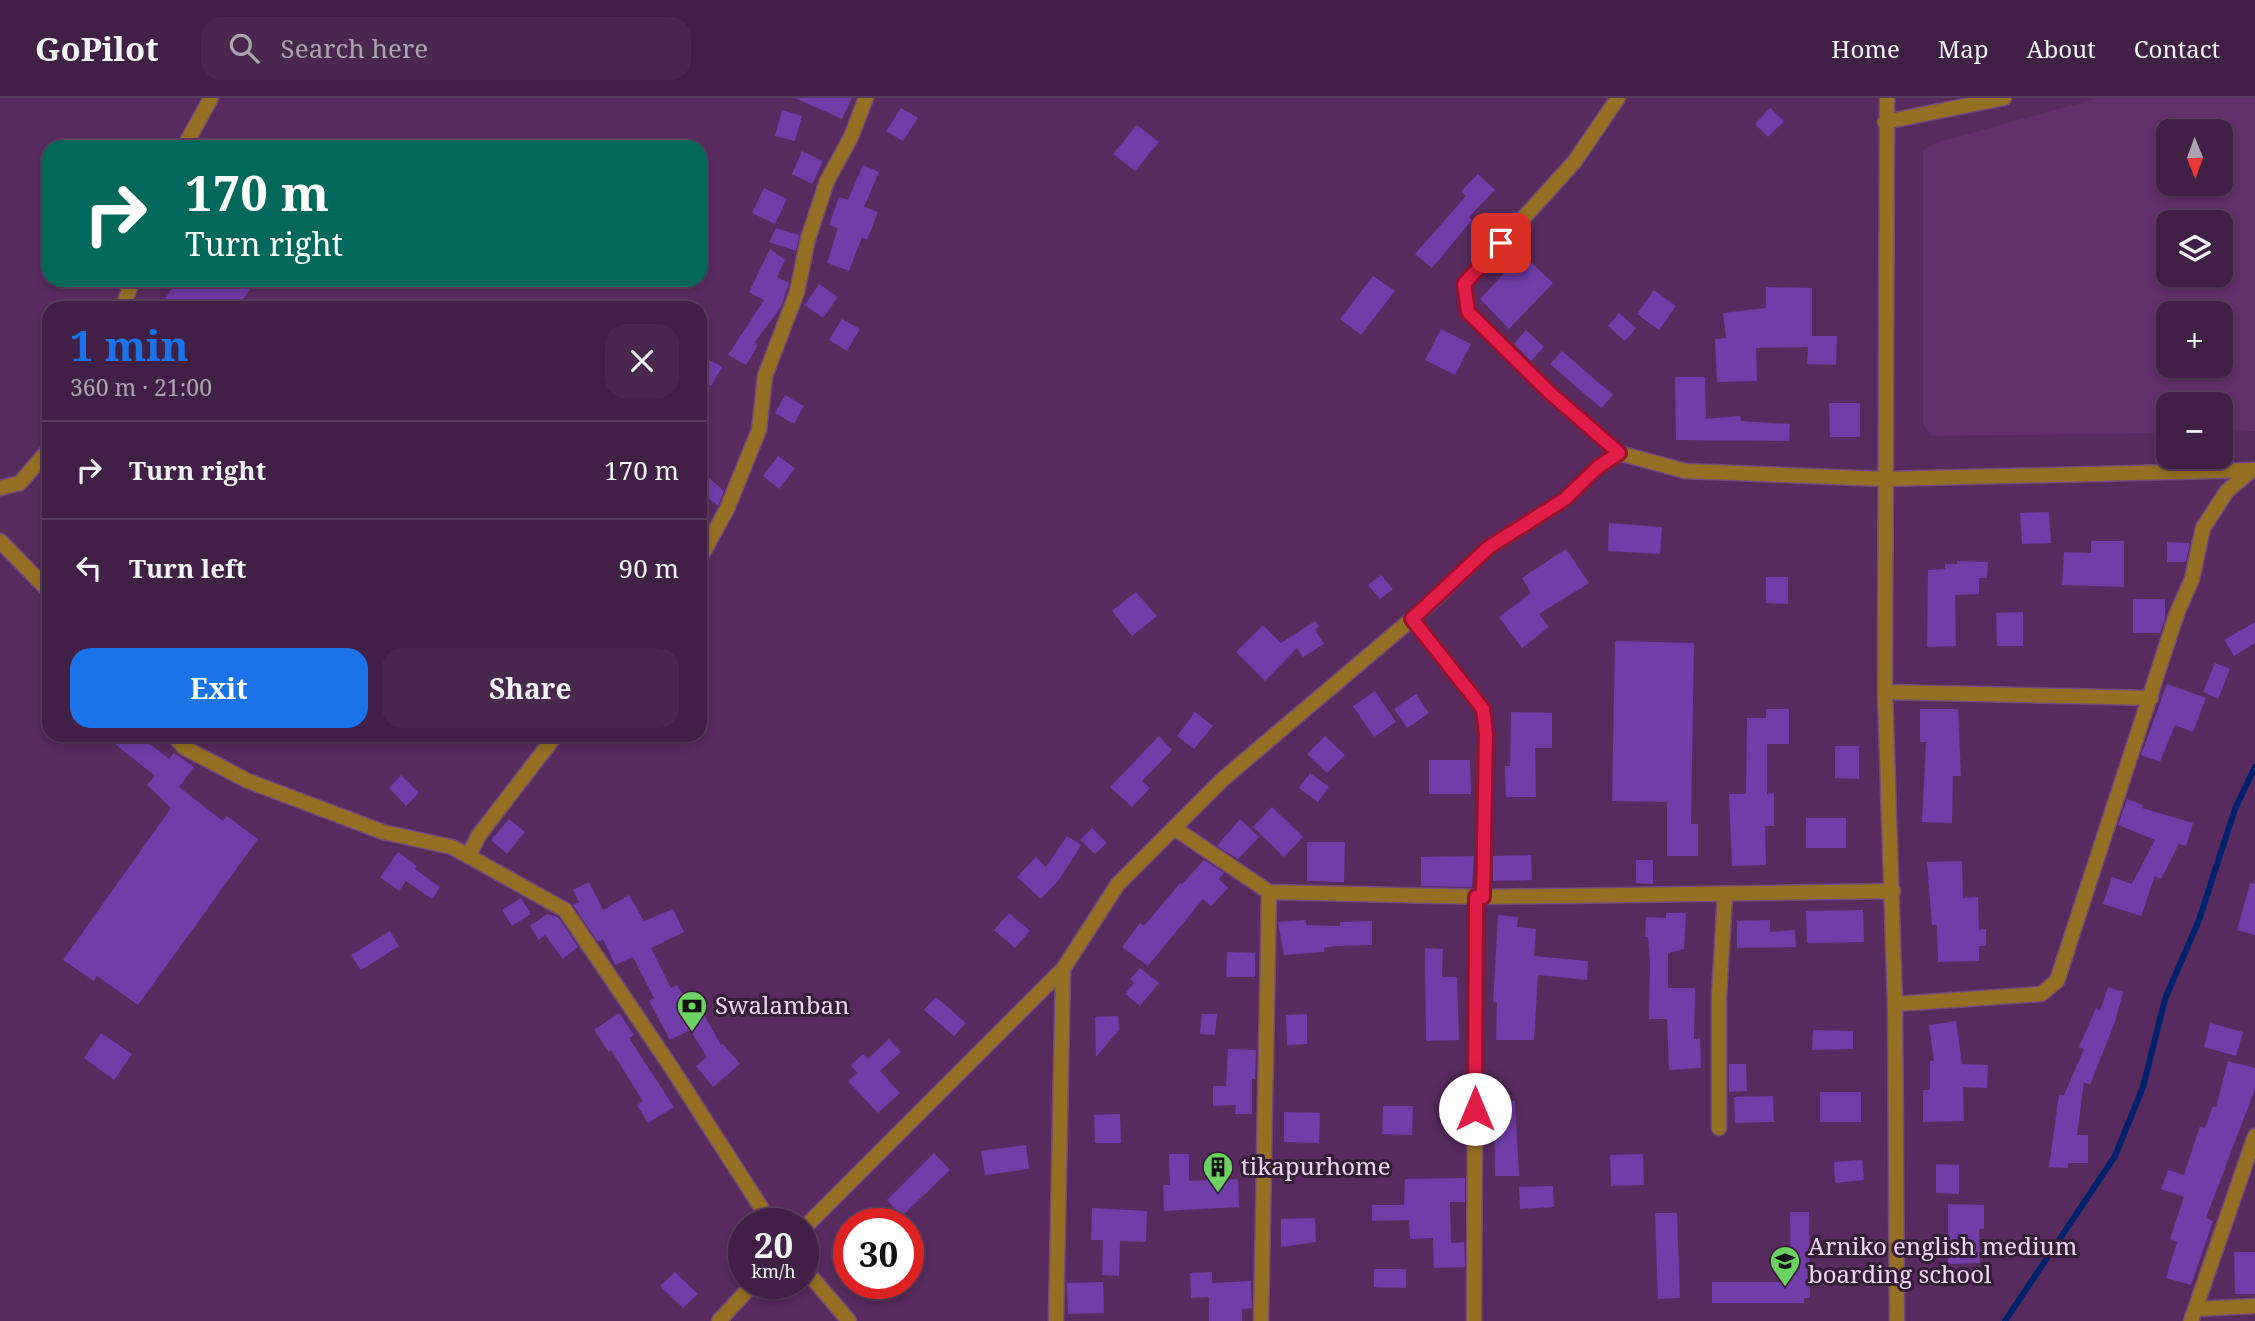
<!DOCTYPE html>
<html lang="en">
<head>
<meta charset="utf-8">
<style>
	:root { --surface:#412046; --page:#48284d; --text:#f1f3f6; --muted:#aea3b3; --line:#5a3e5f; --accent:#1a73e8 }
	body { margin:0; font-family:"Noto Serif",serif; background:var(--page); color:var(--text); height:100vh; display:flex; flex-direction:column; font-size:26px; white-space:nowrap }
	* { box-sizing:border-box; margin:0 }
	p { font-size:23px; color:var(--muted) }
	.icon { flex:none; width:38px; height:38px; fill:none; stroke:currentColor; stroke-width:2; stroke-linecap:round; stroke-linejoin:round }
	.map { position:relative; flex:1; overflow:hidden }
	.drawer { position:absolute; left:42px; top:203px; width:665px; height:441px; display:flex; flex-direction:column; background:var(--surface); border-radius:21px; box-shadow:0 4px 10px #0003,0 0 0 2px var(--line) }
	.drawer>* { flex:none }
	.guide { position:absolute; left:42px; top:42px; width:665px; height:147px; border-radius:21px; box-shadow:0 4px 10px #0003,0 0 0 2px var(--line); background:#00695c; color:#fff; overflow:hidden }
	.needle { width:46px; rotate:179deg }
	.buttons { position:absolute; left:2156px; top:21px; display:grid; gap:14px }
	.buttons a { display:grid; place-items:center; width:77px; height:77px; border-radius:14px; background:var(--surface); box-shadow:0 4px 10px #0003,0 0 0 2px var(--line); font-size:35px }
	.speed { position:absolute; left:728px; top:1110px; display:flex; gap:14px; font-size:35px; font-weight:700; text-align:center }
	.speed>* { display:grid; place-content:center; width:91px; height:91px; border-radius:50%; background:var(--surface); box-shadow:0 4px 10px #0003,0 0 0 2px var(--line); line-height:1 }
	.speed small { font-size:18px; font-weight:400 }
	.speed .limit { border:10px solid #d22; background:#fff; color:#111 }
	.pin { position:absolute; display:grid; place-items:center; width:60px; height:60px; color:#fff; margin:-30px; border-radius:14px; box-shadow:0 4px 10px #0006 }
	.me { position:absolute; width:77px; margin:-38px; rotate:0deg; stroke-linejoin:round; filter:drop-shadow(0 0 5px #0008) }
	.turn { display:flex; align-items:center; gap:24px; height:147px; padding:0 28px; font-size:32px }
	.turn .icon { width:91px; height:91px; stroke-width:2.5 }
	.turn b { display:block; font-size:49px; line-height:60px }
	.round { display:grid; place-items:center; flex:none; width:74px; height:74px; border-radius:21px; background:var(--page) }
	.head { display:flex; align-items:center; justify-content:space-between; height:119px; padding:0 28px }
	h1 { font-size:42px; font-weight:700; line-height:52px; color:var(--accent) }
	.button { display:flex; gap:14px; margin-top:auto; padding:14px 28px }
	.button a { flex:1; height:80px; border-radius:21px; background:var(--accent); color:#fff; font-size:28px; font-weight:700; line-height:80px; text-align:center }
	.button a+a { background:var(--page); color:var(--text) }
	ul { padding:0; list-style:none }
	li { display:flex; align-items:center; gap:21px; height:98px; padding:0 28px; border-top:2px solid var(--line) }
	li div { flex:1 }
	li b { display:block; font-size:26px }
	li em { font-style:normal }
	header { display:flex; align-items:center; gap:42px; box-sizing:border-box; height:98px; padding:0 35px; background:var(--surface); border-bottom:2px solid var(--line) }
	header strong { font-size:33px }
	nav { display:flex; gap:38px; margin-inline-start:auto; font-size:24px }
	.search { width:490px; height:63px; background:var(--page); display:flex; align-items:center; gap:18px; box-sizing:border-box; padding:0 24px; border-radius:21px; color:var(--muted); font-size:26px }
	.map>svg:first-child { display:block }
	.built { fill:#62306a; fill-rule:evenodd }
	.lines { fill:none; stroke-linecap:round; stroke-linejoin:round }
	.stream { stroke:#00216b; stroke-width:6 }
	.building { fill:#703da9 }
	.minor-casing { stroke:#734a79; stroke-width:17 }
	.minor { stroke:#957024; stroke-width:14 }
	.route-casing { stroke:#92132f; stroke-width:18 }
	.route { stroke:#e11d48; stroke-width:12 }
	.labels { text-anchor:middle; stroke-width:6; stroke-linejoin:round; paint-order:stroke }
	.poi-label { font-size:24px; fill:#f0d6f4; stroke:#321e35; text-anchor:start }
</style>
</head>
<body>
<header>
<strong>GoPilot</strong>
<div class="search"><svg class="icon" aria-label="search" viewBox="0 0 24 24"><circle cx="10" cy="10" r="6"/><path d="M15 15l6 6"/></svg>Search here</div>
<nav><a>Home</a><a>Map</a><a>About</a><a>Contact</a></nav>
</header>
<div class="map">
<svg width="2255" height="1223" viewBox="0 0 2255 1223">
	<rect width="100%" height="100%" fill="#572b5e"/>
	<path class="built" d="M2098,0H2255V333L2221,334V306H2168V335L1930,338L1923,325V52L1935,45ZM2168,33H2221V86H2168ZM2168,124H2221V177H2168ZM2168,215H2221V268H2168Z"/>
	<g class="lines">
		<path class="stream" d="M2005,1223L2115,1058L2143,989L2165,901L2199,822L2235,711L2255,669"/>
	</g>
	<path class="building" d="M795,0H852L842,21Z
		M901,10L918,20L903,43L886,33Z
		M1770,10L1784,23L1768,39L1755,26Z
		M782,12L802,18L795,43L775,38Z
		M1137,27L1159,44L1135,73L1113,56Z
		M802,53L823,63L812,86L792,76Z
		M863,67L879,74L864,109L878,114L867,142L862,139L849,173L827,165L838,130L829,127L839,99L848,102Z
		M1478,76L1495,92L1469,119L1472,122L1432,170L1415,156L1466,98L1461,93Z
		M764,90L787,101L775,126L752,115Z
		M776,130L799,137L796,153L769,144Z
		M770,151L785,162L777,179L789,185L781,209L754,245L758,247L746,267L728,257L764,202L749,194Z
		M1522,156L1553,185L1509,231L1480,201Z
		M1373,178L1395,193L1361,237L1340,221Z
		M178,182H256L237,210H175L164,202Z
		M819,186L838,199L823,220L805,207Z
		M1766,189L1812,190V238H1837L1836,267L1807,266L1808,249L1756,250L1757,283L1717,284L1715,241L1726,240L1723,215L1766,210Z
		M1654,192L1676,208L1659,232L1637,216Z
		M1619,215L1636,230L1625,243L1608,228Z
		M842,221L860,231L847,253L829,242Z
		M1441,231L1471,246L1455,277L1425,262Z
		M1526,232L1544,249L1531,263L1514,246Z
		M1562,253L1613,297L1601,310L1550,266Z
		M706,260L722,269L711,288L700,281V270Z
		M1675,279H1705L1706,321L1740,318L1741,323L1790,326L1789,343L1676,342Z
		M785,297L804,308L794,326L775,315Z
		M1829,305H1860V339H1830Z
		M778,358L795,370L779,391L763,378Z
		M708,379L724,393L718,408L700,393Z
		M2049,414L2051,445L2022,446L2020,415Z
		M1609,425L1662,429L1660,456L1608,453Z
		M2091,443H2124V489L2062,487L2064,454L2091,455Z
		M2167,444L2190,445L2186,464H2167Z
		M1566,451L1589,485L1539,516L1549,529L1522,550L1499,519L1531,495L1522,480Z
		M1957,463L1988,464L1987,480H1979V496L1955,497L1956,548L1927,549L1928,472L1945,471V466H1957Z
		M1381,477L1393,491L1380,501L1368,487Z
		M1766,479H1788V506L1766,505Z
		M1136,494L1157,518L1132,538L1112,513Z
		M2133,501H2165V521L2160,535H2133Z
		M2023,514V548H1997L1996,515Z
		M1315,523L1319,528L1315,532L1324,546L1303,559L1297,550L1265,583L1236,554L1263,527L1281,545Z
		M2255,524V545L2234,558L2224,542Z
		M1615,543L1694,545L1691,726H1698V758H1667V704L1612,703Z
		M2215,565L2230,571L2218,601L2203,594Z
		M2167,586L2206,600L2193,634L2175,627L2160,664L2141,657Z
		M1375,593L1396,624L1374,639L1353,608Z
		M1416,596L1429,615L1407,630L1394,611Z
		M1766,611H1789V646H1767V696L1774,695V728H1765L1766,767L1732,768L1729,696H1746L1747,620H1766Z
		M1920,611H1958L1961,678H1953L1952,725L1922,724L1926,644H1920Z
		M1195,614L1213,628L1194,651L1177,638Z
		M1511,614L1552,615V650H1535L1536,699H1506L1505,668H1510Z
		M122,637H139L169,661L174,655L194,669L179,689L223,723L227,718L258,741L138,907L97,878L94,883L63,862L171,710L147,687L155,678L115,646Z
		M1159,638L1172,652L1142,683L1150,690L1132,709L1110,689Z
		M1325,638L1345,657L1327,675L1307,656Z
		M1835,648H1859V681L1835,680Z
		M1429,662H1470L1471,696H1429Z
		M1310,675L1329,689L1318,704L1299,690Z
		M401,677L419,695L406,708L389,690Z
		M2127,701L2143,707L2142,710L2193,725L2186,748L2179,746L2161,781L2155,778L2141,818L2103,806L2112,779L2132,786L2155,742L2118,727Z
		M1272,709L1303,739L1284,759L1253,729Z
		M1806,720H1846V750H1806Z
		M509,721L525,734L507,756L491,742Z
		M1240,721L1259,739L1238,761L1217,748Z
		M1092,730L1107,745L1095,756L1080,742Z
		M1067,738L1081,747L1059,782L1041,801L1017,779L1036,759L1046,769Z
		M1307,744H1345L1344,784L1307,783Z
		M398,754L417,768L415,771L440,789L432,801L406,783L399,793L380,779Z
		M1531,757L1532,782L1493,783V758Z
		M1474,758L1472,789L1421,788V759Z
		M1204,762L1224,775L1219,781L1228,790L1211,808L1203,801L1148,868L1122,849L1140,825L1144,828L1180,785L1182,786Z
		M1636,762H1653V786L1636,785Z
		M1962,763L1963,800L1978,799L1979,832L1986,831V848H1979V863L1938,864L1937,827H1932L1927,764Z
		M589,784L603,812L629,797L644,823L673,811L684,834L651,850L671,890L677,887L697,921L704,917L721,947L723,946L740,966L713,989L696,968L707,959L690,932L670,942L649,903L654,900L633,859L615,867L603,841L598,844L573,807L579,804L573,792Z
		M2250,785L2255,786V837L2237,832Z
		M521,800L531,816L512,828L502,812Z
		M1863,812L1864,844L1807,845L1806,813Z
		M1009,815L1030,833L1015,850L994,832Z
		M1666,815H1686L1684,851L1668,855V890H1695L1694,941L1700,940L1701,970L1669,972L1667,921H1649L1650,864L1648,839H1645L1646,819L1666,820Z
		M547,816L558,819L578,849L563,861L545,837L539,842L530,828Z
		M1498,817L1518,819L1517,829L1536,831L1534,858L1588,863L1587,882L1538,877L1534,942H1496L1497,905L1493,904Z
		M1306,822V827L1340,828V824L1372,823V847L1336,848L1324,850V854L1284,857L1278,824Z
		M1770,822V834L1795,832L1796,849L1737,850V823Z
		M390,833L399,848L361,872L351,857Z
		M1425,850L1443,851L1442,879H1457L1459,942L1426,943Z
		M1227,854L1255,855V879H1226Z
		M1140,870L1159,885L1140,908L1125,896L1134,885L1130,881Z
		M2108,889L2123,894L2115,924L2090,987L2084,984L2077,1037H2088V1065H2068V1070L2049,1069L2059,997H2064L2084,951L2079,949L2096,910L2100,913Z
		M936,899L966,925L954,938L924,912Z
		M619,915L634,937L629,940L674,1009L648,1025L637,1007L643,1003L611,952L609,954L594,932Z
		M1202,916H1217L1215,937L1200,936Z
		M1307,916V946L1287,947L1286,917Z
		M1118,918L1119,932L1096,959L1095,919Z
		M1956,923L1962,966L1988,967L1987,990L1963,989L1964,1023L1923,1024V992H1930V963H1934L1929,927Z
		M2210,925L2243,934L2236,958L2204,949Z
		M1813,932L1853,933V951L1812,952Z
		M101,935L132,956L114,982L84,960Z
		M889,941L901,954L880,973L900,995L878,1015L848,983L857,975L851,967L863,956L868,961Z
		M1228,951L1256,952L1255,981H1252V1016H1235L1236,1007L1213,1008V988H1226Z
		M2228,963L2255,970V991L2206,1120L2213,1123L2191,1187L2166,1180L2177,1144L2170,1141L2184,1099L2161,1091L2168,1072L2184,1077L2200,1028L2205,1030L2213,1008L2216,1009Z
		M1729,966H1746L1747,993L1729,994Z
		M1442,994H1465V1014L1442,1015Z
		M1820,994H1861V1024H1820Z
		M1773,998L1774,1024L1735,1025L1734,999Z
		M1494,1003H1515L1519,1078H1495Z
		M1383,1008H1413L1412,1037L1382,1036Z
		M1284,1014L1320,1015L1319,1045L1284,1044Z
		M1120,1016L1121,1045H1095L1094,1017Z
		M1026,1047L1029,1071L985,1077L981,1053Z
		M934,1055L950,1072L902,1118L887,1102Z
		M1169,1056H1189V1083L1238,1081L1239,1109L1164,1113L1163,1087H1170Z
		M1643,1056L1644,1087L1611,1088L1610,1057Z
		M1862,1062L1864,1082L1835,1085L1834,1064Z
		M1936,1066L1959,1067V1096L1936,1095Z
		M1465,1080V1104H1450L1451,1145L1464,1144L1465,1169L1434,1170L1433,1140L1410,1141L1409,1122L1372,1123V1107H1404L1405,1081Z
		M1553,1088L1554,1109L1520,1111L1519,1089Z
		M1948,1106L1984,1107V1131H1979L1980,1165L1948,1166Z
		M1092,1110L1147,1113L1146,1144L1120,1143L1119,1178L1102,1177L1103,1142H1091Z
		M1790,1114H1809L1810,1200H1804V1205H1712V1184H1791Z
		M1655,1115H1677L1680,1200L1658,1201Z
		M1315,1120L1316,1144L1281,1149V1121Z
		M2234,1154H2255V1196H2235Z
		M1374,1171H1406V1190L1374,1189Z
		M675,1174L698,1196L683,1210L660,1188Z
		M1212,1174V1185L1251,1183L1252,1210L1242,1211V1223H1209V1199L1191,1200L1190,1175Z
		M1103,1184L1104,1215L1068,1216L1067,1185Z"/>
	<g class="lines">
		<g class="minor-casing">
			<path id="minor" d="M1618,0L1575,63L1464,186L1468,214L1549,294L1619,355
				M1887,0L1885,594L1895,906L1897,1223
				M1885,24L2004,0
				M184,49L211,0
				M122,210L133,182
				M0,390L20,385L49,351
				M0,443L49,493
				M700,460L727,411L759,332L765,278L797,194L808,141L827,83L851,39L866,0
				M1412,521L1483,611L1486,636L1483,799
				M1885,594L2151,600
				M173,637L185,650L248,683L383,734L452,749L565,812L671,969L771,1125
				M1174,730L1269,794L1483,799L1893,793
				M468,758L479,737L556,637
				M1895,906L2041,896L2057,883L2177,515L2192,481L2203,430L2227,393L2252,372
				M1719,1030V898L1725,796
				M803,1131L1063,871L1118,786L1223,681L1432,504L1489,449L1565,401L1598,369L1619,355L1685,373L1884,381L2255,372
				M803,1169L849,1223
				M2196,1211L2255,1208
				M719,1223L754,1185
				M1056,1223L1063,871
				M1261,1223L1269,794
				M1474,1223L1476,799
				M2191,1223L2255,1038"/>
		</g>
		<use href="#minor" class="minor"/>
	</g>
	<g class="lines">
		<g class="route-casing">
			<path id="route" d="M1475,1011L1476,799H1483L1486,636L1483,611L1412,521L1489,449L1565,401L1598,369L1619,355L1549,294L1468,214L1464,186L1501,145"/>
		</g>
		<use href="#route" class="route"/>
	</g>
	<defs>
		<g id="bank-pin" transform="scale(1.575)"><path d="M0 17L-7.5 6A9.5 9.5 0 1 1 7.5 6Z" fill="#6cd362" stroke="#321e35"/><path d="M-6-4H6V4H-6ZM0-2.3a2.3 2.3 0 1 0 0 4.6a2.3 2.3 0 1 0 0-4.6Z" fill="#111"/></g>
		<g id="building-pin" transform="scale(1.575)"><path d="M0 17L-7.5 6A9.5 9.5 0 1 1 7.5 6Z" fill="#6cd362" stroke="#321e35"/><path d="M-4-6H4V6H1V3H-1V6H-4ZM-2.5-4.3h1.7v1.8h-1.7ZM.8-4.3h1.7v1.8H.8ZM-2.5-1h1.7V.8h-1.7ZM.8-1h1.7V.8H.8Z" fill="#111"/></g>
		<g id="school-pin" transform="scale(1.575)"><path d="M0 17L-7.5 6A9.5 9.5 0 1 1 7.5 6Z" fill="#6cd362" stroke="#321e35"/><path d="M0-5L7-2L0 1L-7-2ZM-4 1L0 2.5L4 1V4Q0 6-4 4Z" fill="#111"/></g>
	</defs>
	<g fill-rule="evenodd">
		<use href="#bank-pin" x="692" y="908"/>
		<use href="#building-pin" x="1218" y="1069"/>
		<use href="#school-pin" x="1785" y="1163"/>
	</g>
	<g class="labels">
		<g class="poi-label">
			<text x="715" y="916">Swalamban</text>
			<text x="1241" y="1077">tikapurhome</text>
			<text x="1808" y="1157">Arniko english medium<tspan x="1808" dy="28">boarding school</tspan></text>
		</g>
	</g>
</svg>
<div class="buttons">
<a><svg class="needle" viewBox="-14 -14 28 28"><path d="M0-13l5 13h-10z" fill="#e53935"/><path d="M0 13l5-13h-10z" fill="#aea3b3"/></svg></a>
<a><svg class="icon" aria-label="layers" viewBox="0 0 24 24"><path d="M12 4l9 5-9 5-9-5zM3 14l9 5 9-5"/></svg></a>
<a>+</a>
<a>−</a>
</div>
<div class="speed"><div>20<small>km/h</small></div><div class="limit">30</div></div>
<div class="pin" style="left:1501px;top:145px;background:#d93025"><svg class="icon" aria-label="arrive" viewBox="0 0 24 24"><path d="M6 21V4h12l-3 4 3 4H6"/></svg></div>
<svg class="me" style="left:1475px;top:1011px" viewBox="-20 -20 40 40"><circle r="19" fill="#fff"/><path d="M0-13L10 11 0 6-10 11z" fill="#e11d48"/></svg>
<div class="guide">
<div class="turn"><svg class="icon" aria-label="right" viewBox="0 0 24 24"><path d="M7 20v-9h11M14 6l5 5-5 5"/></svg><div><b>170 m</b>Turn right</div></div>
</div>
<section class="drawer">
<div class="head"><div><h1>1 min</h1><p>360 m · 21:00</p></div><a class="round"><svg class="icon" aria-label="close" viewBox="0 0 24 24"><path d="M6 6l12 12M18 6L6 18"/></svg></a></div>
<ul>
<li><svg class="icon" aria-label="right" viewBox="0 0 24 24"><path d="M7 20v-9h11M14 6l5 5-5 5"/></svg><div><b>Turn right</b></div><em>170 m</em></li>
<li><svg class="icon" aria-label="left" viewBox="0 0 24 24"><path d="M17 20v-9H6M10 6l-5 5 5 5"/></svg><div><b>Turn left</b></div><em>90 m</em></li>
</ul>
<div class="button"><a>Exit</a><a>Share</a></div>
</section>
</div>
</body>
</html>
